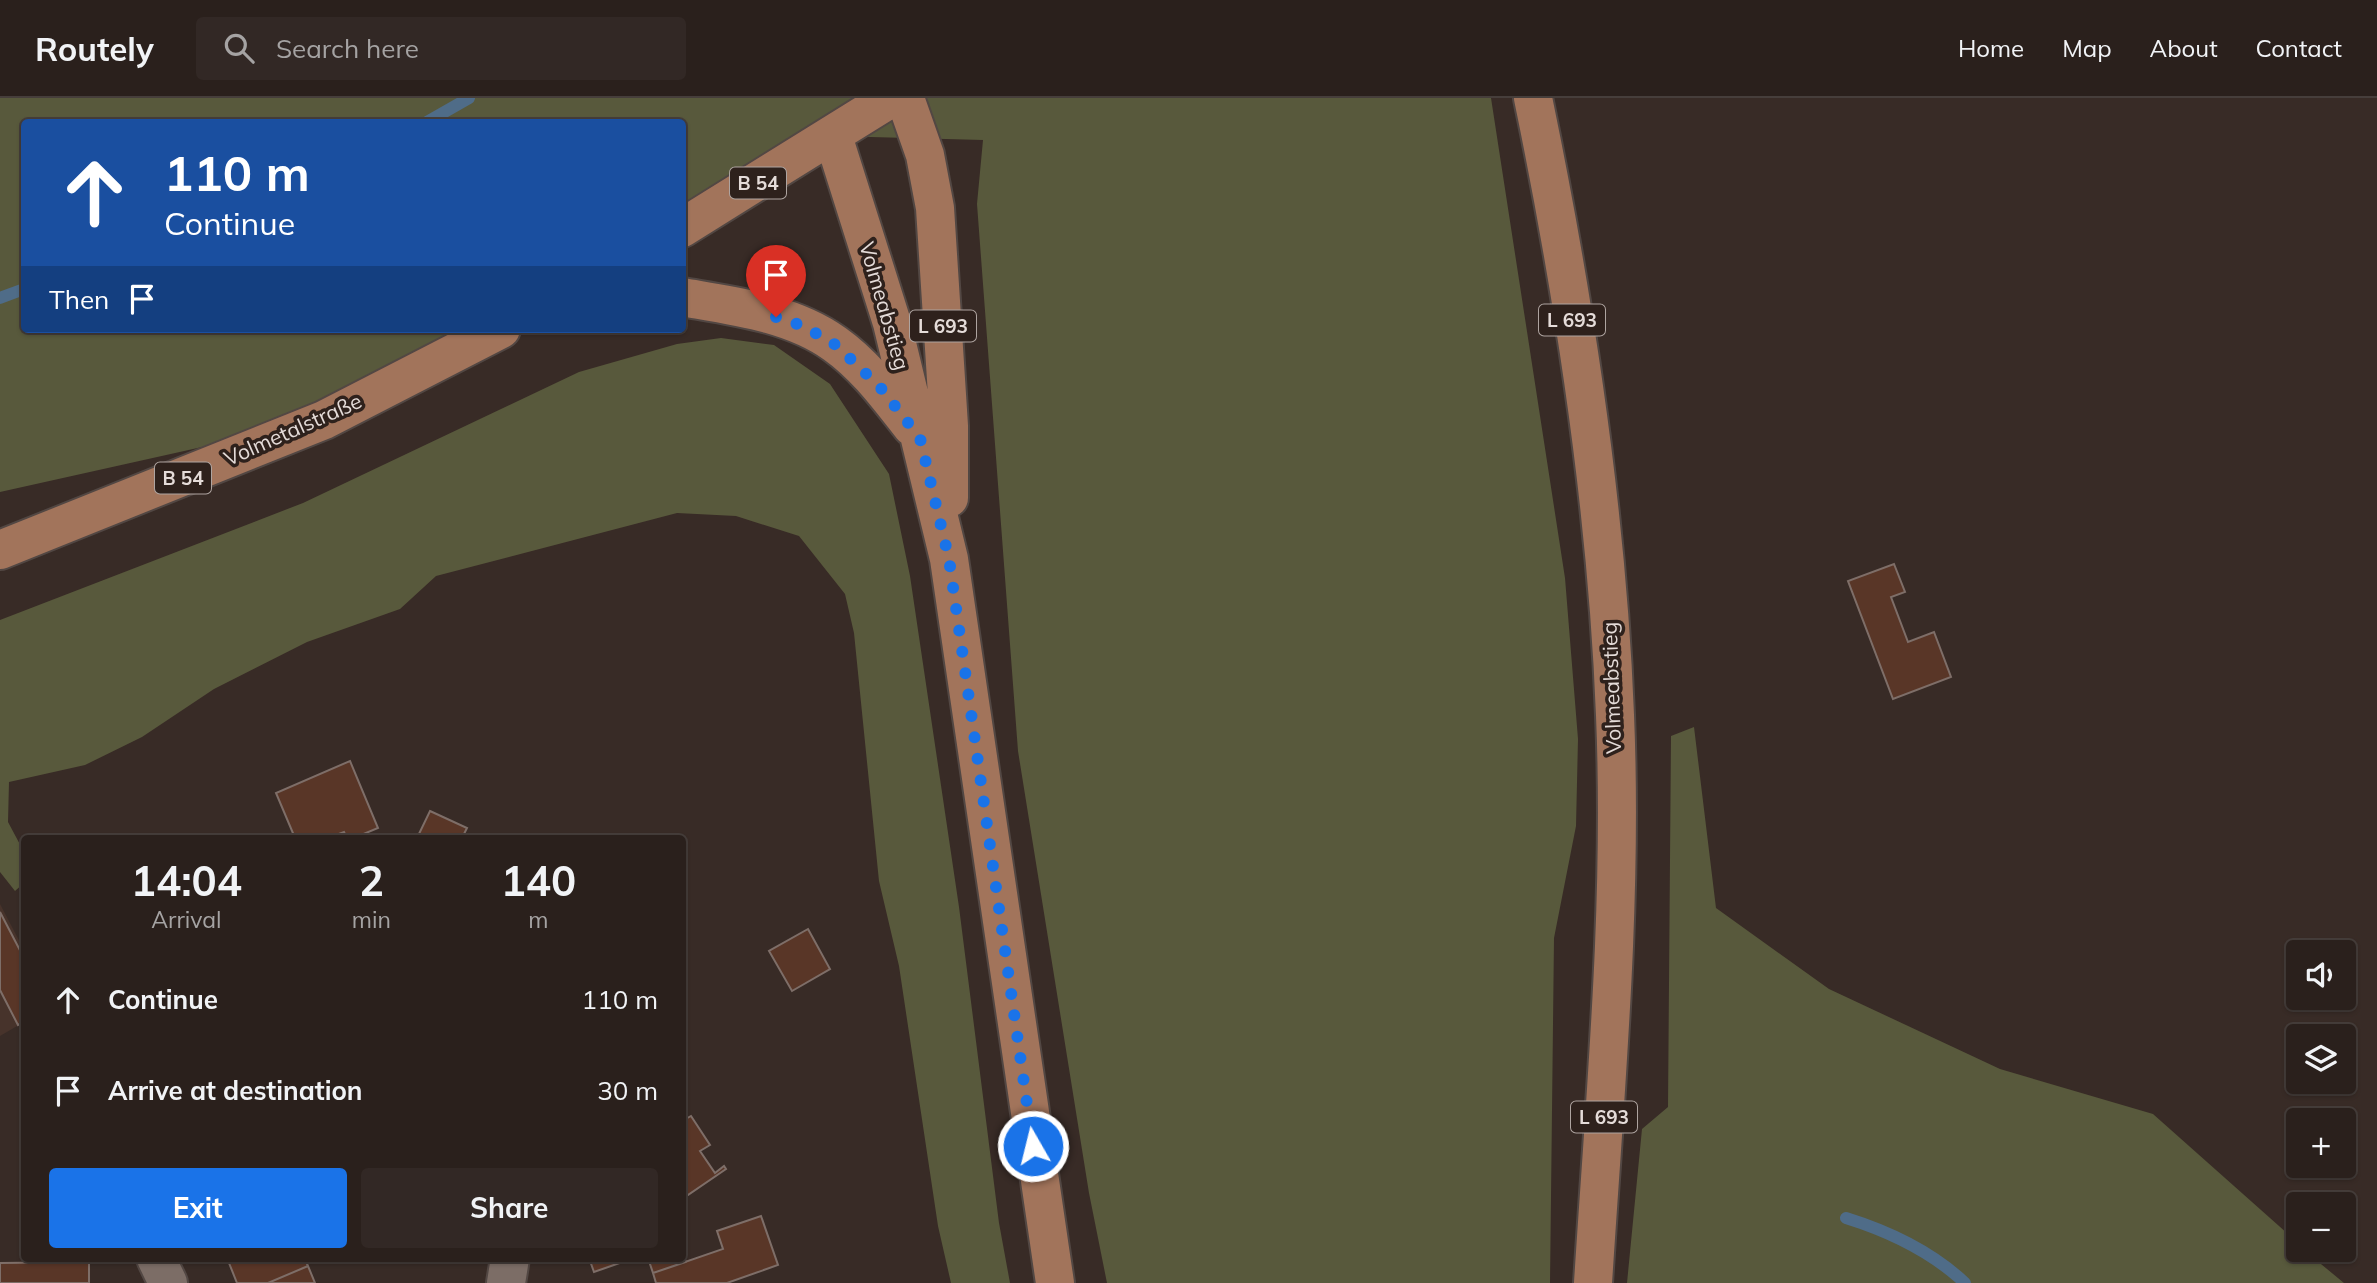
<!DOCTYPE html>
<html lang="en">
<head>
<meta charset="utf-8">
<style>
	:root { --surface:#2a201c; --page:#322825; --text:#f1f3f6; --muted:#a5a3a3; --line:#463e3b; --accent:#1a73e8 }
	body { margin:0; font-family:Mulish,sans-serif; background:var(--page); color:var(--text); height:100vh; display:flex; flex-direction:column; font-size:26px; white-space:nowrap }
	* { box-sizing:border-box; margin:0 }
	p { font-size:23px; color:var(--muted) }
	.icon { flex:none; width:38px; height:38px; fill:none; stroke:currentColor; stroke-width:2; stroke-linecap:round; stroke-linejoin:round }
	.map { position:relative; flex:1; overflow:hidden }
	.panel { position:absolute; left:21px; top:737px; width:665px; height:427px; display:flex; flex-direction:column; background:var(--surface); border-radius:7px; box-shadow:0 2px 5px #0004,0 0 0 2px var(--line) }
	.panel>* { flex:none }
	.banner { position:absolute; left:21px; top:21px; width:665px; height:214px; border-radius:7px; box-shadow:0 2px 5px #0004,0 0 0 2px var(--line); background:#1a4fa0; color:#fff; overflow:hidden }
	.controls { position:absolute; left:2286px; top:842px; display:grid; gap:14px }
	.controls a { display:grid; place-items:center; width:70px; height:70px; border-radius:7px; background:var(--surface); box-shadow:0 2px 5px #0004,0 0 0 2px var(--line); font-size:35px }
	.pin { position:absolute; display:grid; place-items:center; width:60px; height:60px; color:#fff; margin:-72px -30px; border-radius:50% 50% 50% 0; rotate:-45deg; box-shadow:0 0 7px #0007 }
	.pin .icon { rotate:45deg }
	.me { position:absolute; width:77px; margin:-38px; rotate:352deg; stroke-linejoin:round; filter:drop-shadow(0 0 5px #0008) }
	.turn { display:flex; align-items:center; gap:24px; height:147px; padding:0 28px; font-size:32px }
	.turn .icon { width:91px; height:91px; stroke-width:2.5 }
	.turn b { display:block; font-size:49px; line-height:60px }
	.then { display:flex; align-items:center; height:66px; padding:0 28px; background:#0003; gap:14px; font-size:26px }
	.eta { display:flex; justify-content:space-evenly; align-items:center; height:119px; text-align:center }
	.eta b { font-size:42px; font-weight:700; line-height:49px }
	.cta { display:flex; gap:14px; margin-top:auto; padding:14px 28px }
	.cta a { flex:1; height:80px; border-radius:7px; background:var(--accent); color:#fff; font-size:28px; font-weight:700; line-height:80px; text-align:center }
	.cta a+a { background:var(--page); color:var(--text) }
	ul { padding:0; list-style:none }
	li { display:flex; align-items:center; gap:21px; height:91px; padding:0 28px }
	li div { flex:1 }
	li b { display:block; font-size:26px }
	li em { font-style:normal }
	header { display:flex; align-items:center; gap:42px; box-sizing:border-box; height:98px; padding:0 35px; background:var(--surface); border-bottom:2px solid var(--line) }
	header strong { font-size:33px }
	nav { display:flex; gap:38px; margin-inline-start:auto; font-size:24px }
	.search { width:490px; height:63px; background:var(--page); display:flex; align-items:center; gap:18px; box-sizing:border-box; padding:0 24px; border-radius:7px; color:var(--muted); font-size:26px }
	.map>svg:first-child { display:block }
	.built { fill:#47332b }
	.green { fill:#58593c }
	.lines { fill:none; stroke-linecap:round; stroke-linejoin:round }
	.stream { stroke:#4f6c88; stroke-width:12 }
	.building { fill:#593627; stroke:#7e6e68; stroke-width:2 }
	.minor-casing { stroke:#524743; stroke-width:42 }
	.major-casing { stroke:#524743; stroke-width:42 }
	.minor { stroke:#7c6d66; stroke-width:38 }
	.major { stroke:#a2745b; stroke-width:38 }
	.route { stroke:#1a73e8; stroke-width:12; stroke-dasharray:0 21.6 }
	.labels { text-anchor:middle; stroke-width:7; stroke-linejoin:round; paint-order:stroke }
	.shield { fill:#2e211c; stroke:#aea4a0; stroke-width:2 }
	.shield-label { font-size:19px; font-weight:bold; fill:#e5dcd9 }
	.street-label { font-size:21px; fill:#e5dcd9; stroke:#2e211c }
</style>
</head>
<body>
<header>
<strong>Routely</strong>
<div class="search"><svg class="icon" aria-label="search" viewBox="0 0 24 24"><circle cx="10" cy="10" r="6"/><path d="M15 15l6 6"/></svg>Search here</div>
<nav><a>Home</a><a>Map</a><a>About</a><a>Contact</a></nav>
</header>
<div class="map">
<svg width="2377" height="1185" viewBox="0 0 2377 1185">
	<rect width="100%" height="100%" fill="#382b26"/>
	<path class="built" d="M0,806L24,852V924L0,938Z"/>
	<path class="green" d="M0,0H1491L1565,480L1578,641L1576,728L1554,840L1550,1185H1107L1089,1095L1018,653L977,106L983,42L833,38L683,130L682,24H24V231H501L324,322L0,394Z
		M721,240L774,247L830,286L889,376L910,478L959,809L999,1125L1010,1185H951L938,1128L899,868L879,783L854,535L845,496L799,438L736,418L677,415L436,478L400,511L307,544L214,591L142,639L85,667L9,684L8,724L24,754V785L15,793L0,774V522L303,405L579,274L677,246Z
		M1694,629L1716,810L1829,891L2000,971L2153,1016L2298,1145V1152H2304L2344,1185H1627L1642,1031L1668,1009L1671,638Z"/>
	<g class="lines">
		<path class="stream" d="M427,24L469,0
			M0,200L24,191
			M1846,1120C1891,1134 1931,1153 1965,1185"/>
	</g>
	<path class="building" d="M1894,466L1905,494L1891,499L1908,544L1934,534L1951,579L1893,601L1848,483Z
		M350,663L378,730L354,740H347L344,734L328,740H295L276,695Z
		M430,713L467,730L462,740H417Z
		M0,814L24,860V923L18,927L0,892Z
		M808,831L830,871L792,893L769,853Z
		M691,1018L710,1047L700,1053L715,1075L724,1068L726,1071L682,1101V1023Z
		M761,1118L778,1167L727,1185H656L653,1175L723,1151L717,1133Z
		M682,1155L686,1164L653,1175L648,1160H682Z
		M227,1160H304L308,1168L268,1185H237Z
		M589,1160H631V1161L594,1174Z
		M89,1164V1185H0V1165Z
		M308,1168L315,1185H268Z"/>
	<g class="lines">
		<g class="minor-casing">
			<path id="minor" d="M156,1160L168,1185
				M506,1185L510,1160"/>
		</g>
		<g class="major-casing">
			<path id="major" d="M905,0L925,57L935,110L949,328V400
				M1533,0C1575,203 1607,410 1615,617C1623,806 1605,996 1593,1185
				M833,38L892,225L949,461L1055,1185
				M682,130L891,0
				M682,199C734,208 792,215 835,246C866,268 889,300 912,329
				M0,452L324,322L501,231"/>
		</g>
		<use href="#minor" class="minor"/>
		<use href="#major" class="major"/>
	</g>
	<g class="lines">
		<path class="route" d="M776,219L803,228L836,247L880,289L920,340L949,461L1033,1048"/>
	</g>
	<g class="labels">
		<g class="shield">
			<rect x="730" y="69.5" width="56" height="31" rx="5"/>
			<rect x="1539" y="206.5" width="66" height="31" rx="5"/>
			<rect x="910" y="212.5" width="66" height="31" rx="5"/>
			<rect x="155" y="364.5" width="56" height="31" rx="5"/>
			<rect x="1571" y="1003.5" width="66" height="31" rx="5"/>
		</g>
		<g class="shield-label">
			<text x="758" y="92">B 54</text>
			<text x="1572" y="229">L 693</text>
			<text x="943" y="235">L 693</text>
			<text x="183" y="387">B 54</text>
			<text x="1604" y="1026">L 693</text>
		</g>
		<g class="street-label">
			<text transform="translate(884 208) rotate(74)" y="7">Volmeabstieg</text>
			<text transform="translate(293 332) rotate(-24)" y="7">Volmetalstraße</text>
			<text transform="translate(1612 590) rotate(-92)" y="7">Volmeabstieg</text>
		</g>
	</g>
</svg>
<div class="controls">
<a><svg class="icon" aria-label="sound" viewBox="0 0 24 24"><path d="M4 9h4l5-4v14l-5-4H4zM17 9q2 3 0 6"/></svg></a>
<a><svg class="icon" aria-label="layers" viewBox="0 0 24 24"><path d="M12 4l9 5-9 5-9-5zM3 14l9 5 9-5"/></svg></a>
<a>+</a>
<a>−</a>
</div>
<div class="pin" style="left:776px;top:219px;background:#d93025"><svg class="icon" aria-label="arrive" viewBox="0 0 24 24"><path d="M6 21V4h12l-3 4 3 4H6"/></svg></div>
<svg class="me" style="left:1033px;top:1048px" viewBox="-20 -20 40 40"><circle r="17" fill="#1a73e8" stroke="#fff" stroke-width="3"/><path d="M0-11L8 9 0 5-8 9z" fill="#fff"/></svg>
<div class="banner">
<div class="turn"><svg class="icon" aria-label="ahead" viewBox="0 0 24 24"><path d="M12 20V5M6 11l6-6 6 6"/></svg><div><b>110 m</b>Continue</div></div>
<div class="then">Then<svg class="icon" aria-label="arrive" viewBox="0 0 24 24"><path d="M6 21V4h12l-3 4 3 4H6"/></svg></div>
</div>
<section class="panel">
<div class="eta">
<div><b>14:04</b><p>Arrival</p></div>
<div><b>2</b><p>min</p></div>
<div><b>140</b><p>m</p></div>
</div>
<ul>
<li><svg class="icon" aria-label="ahead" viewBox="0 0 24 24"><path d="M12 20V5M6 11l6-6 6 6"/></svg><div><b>Continue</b></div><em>110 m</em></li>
<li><svg class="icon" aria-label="arrive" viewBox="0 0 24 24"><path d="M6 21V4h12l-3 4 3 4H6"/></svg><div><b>Arrive at destination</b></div><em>30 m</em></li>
</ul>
<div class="cta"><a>Exit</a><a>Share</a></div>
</section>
</div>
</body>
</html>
